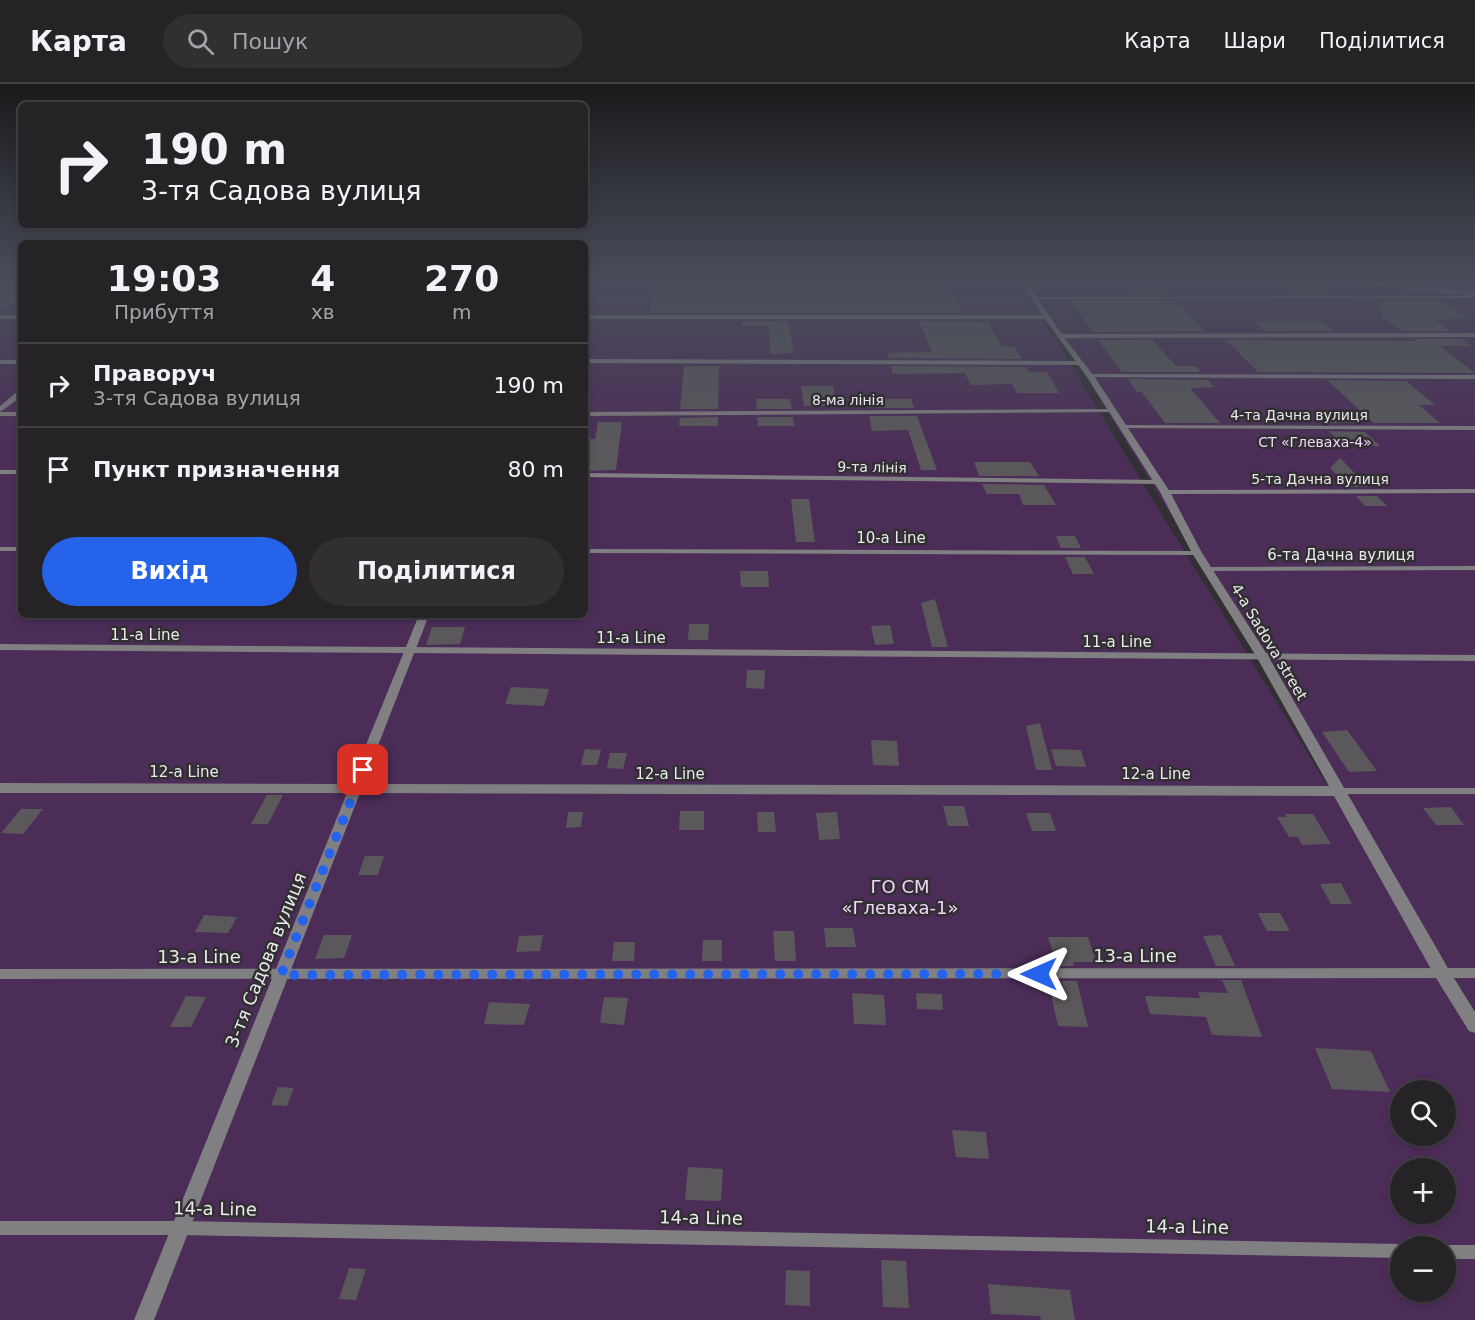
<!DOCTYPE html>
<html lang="uk">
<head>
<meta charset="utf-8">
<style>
	:root { --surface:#252326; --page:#312f32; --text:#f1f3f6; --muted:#a3a4a7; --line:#424043; --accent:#2563eb }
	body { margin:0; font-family:"DejaVu Sans",sans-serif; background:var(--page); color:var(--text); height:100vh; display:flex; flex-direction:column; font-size:22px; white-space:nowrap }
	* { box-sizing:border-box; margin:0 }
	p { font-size:20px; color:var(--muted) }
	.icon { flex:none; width:33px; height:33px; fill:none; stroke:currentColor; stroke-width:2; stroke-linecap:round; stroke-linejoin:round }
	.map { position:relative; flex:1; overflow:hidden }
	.drawer { position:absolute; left:18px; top:156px; width:570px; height:378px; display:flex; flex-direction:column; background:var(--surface); border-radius:9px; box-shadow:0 3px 9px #0003,0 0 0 2px var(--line) }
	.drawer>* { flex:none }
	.banner { position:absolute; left:18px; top:18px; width:570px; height:126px; border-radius:9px; box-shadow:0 3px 9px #0003,0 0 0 2px var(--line); background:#252326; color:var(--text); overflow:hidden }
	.fabs { position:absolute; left:1390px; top:996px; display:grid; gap:12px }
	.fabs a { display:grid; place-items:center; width:66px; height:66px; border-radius:50%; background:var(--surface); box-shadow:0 3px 9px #0003,0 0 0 2px var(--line); font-size:30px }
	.pin { position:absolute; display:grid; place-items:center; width:51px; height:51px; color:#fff; margin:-26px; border-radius:12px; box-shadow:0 3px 9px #0006 }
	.me { position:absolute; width:66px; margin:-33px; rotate:270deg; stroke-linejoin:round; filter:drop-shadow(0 0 4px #0008) }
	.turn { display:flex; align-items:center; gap:21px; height:126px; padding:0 24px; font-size:27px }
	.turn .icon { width:78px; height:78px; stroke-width:2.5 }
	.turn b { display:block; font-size:42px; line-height:51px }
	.eta { display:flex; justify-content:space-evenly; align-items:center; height:102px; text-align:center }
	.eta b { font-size:36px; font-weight:700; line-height:42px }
	.cta { display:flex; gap:12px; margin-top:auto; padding:12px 24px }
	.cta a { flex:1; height:69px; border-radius:36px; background:var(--accent); color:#fff; font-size:24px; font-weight:700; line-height:69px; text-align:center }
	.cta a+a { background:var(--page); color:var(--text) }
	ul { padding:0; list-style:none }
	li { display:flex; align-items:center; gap:18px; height:84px; padding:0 24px; border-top:2px solid var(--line) }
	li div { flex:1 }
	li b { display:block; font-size:22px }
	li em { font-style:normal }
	header { display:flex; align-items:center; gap:36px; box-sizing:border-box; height:84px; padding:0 30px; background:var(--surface); border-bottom:2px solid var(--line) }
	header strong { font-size:28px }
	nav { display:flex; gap:33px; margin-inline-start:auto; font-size:21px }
	.search { width:420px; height:54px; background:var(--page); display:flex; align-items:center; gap:15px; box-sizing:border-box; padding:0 21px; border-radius:33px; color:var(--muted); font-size:22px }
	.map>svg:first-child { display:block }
	.green { fill:#4c2d58; fill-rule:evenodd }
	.building { fill:#5a585b }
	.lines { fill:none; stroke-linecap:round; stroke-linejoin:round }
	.service { fill:#807f81; fill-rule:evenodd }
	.minor { fill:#807f81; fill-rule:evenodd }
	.route { stroke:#2563eb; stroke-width:10; stroke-dasharray:0 18 }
	.labels { text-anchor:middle; stroke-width:5; stroke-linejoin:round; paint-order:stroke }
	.far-street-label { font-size:14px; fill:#e9e8ea; stroke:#312f32 }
	.far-park-label { font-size:14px; fill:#f0d5fb; stroke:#312f32 }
	.street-label { font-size:15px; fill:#e9e8ea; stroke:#312f32 }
	.near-park-label { font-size:18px; fill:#f0d5fb; stroke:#312f32 }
	.near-street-label { font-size:18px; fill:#e9e8ea; stroke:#312f32 }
</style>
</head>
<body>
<header>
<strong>Карта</strong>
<div class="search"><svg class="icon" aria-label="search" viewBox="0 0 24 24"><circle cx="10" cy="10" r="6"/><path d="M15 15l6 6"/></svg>Пошук</div>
<nav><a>Карта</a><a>Шари</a><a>Поділитися</a></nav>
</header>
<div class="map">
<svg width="1475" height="1236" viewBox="0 0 1475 1236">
	<rect width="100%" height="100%" fill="#312f32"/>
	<path class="green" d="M0,198H21V531H585V198H1020L1475,943V1236H0ZM1401,1006H1446V1052H1401ZM1401,1084H1446V1130H1401ZM1401,1162H1446V1208H1401Z
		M1028,198H1345L1475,210V927Z
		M1371,198H1475V208Z"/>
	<path class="building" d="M0,198H21V220H10L0,226Z
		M857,198L946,199L962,229H650L653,199Z
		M1282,198H1314L1330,210H1296Z
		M1125,204H1160L1170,210L1131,211Z
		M1070,217H1176L1204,247L1092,248Z
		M1378,217H1443L1469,234L1436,236L1450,247H1402L1383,233Z
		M741,237H788L794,269L771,270L768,242H741Z
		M919,237L988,238L1002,263H1015L1022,275L888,274L887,269L932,268Z
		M1253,237H1323L1334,247H1264Z
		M1413,255H1462L1471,262H1440L1475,289L1258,288L1226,256L1416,257Z
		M1098,256H1152L1176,282H1196L1201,288H1122Z
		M684,282H719L718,325H680Z
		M891,282L1026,283L1029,288H1047L1059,309H1017L1012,300L971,301L965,289L893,290Z
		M1128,295L1208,296L1214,303L1190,304L1220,339H1165L1142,308H1137Z
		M1327,296L1406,297L1435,321H1419L1440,339H1374Z
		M801,302H833L837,322H804Z
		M756,315H790L792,325H757Z
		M865,315H911L914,324H867Z
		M1320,330H1347L1356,339H1320L1313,332H1322Z
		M869,332H917L937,386H921L908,346L872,347Z
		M718,333V342H679L680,334Z
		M757,333H793L794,342H758Z
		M598,338H622L616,386L585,387V355H595Z
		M1329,347L1365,348L1380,362H1343Z
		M1340,374L1368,403H1348L1330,384Z
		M974,378H1030L1039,392H979Z
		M982,400L1044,401L1056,421H1023L1019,410H987Z
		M1356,412H1377L1387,422H1365Z
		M791,415H809L815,458H796Z
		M1056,452H1075L1081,464H1061Z
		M1065,473H1085L1094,490H1073Z
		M740,487H768L769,503H741Z
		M935,515L948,563H932L921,519Z
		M689,540H709L708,556H688Z
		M890,541L894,560L875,561L871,542Z
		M432,543H465L460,560L426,561Z
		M747,586H765L764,605L746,604Z
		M511,603L549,605L544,622L505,620Z
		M1040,639L1052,686H1036L1026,642Z
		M1347,646L1377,687L1349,688L1322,648Z
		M871,656L897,657L899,682L873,681Z
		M585,665L601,666L597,681H581Z
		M1051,665L1081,666L1086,683L1056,682Z
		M610,669H627L623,685L607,684Z
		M267,711H283L268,740H251Z
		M943,722H964L969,742H948Z
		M1451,723L1464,741H1436L1423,724Z
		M21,725H43L23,750L1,749Z
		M680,727H704V746H679Z
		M568,728H583L581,743L566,744Z
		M757,728H774L776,748H758Z
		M837,728L840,755L819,756L816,729Z
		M1026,729H1050L1056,747H1032Z
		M1285,730H1313L1331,760L1302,761L1298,753H1289L1277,733H1286Z
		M365,772H384L378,791H358Z
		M1341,799L1352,820H1331L1320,800Z
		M1258,829H1280L1290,847H1267Z
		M204,831L237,833L228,849L195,848Z
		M824,844H853L856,863H826Z
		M773,847H794L796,877H775Z
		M324,851H352L344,874L315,875Z
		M543,851L540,867L516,868L519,852Z
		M1221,851L1235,882H1216L1203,852Z
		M1048,853H1088L1096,878H1073L1074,882H1057Z
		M703,856H722V877H702Z
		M614,858H635L634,877H612Z
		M1222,896H1241L1262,953L1212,951L1206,933L1150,930L1145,912L1200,914L1198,908L1228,909Z
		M1061,897H1077L1088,943L1058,942L1049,902L1063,903Z
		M852,909L884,911L886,941L854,940Z
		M916,909L942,910L943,926L917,925Z
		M186,912L206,913L191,943H170Z
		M604,913L628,914L624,941L600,939Z
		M489,918L530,920L524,941L484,940Z
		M1315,964L1371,967L1390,1008L1332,1005Z
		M278,1003L294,1004L287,1022L271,1021Z
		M952,1046L986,1048L989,1075L956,1073Z
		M688,1083L723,1085L721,1117L685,1116Z
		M881,1176L906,1177L909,1224L883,1223Z
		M349,1184L366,1185L356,1216L339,1215Z
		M786,1186L810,1187V1222L785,1221Z
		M988,1200L1070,1206L1075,1236H1041L1040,1232L991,1230Z"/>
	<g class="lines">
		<path class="service" d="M1475,212V214L1036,215L1034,214L1036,213Z
			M1475,249V253L1059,254L1056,252L1059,250Z
			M585,275L1081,277L1084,279L1081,281L585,279Z
			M0,276H21V280H0Z
			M1090,290L1475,291V295L1088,293V291Z
			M1113,325L1114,326L1111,328L585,332V328Z
			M0,328H21V332H0Z
			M1123,341L1475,342V346L1121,344L1120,343Z
			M0,386H21V390H0Z
			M585,389L1159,396L1162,398L1159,400L585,393Z
			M1475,405V409L1165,410L1162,408L1165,406Z
			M0,463H21V467H0Z
			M585,465L1197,467L1201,469L1197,471L585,469Z
			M1475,482V486L1207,487L1203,485L1207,483Z
			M0,560L1475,571V577L0,566Z
			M1340,704H1475V710H1340L1336,709L1335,707L1336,705Z
			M1475,884V894L0,895V885Z
			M0,1137H181L1401,1160L1406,1162H1401V1174L181,1151H0Z
			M1446,1161H1475V1175H1446V1162H1442Z"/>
		<path class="minor" d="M1021,198H1027L1062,251L1094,292L1170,408L1202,469L1268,572L1448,884L1475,928V949L1469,947L1436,894L1334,712L360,709L154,1236H134L347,709H0V699L350,700L419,531H429L363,700L1329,702L1256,572L1192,469L1160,408L1087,293L1045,235H585V231H1042Z
			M1350,198H1370L1475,208V212L1353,200Z
			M0,231H21V235H0Z
			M18,307H21V313L0,328V322Z"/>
	</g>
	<linearGradient id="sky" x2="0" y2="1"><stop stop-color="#1b1a1c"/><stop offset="0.53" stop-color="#484d5a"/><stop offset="1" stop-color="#484d5a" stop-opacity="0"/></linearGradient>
	<rect width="1475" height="371" fill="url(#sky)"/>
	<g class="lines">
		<path class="route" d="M363,686L281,891L1039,890"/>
	</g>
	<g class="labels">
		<g class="far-street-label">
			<text x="848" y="321">8-ма лінія</text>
			<text x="1299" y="336">4-та Дачна вулиця</text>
			<text transform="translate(872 383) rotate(1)" y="5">9-та лінія</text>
			<text x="1320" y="400">5-та Дачна вулиця</text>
		</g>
		<g class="far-park-label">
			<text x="1315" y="363">СТ «Глеваха-4»</text>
		</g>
		<g class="street-label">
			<text x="891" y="459">10-a Line</text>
			<text x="1341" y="476">6-та Дачна вулиця</text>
			<text x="145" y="556">11-a Line</text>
			<text x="631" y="559">11-a Line</text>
			<text x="1117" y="563">11-a Line</text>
			<text transform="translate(1269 558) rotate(59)" y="5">4-a Sadova street</text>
			<text x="184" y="693">12-a Line</text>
			<text x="670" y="695">12-a Line</text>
			<text x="1156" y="695">12-a Line</text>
		</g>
		<g class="near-park-label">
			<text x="900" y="809">ГО СМ<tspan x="900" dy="21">«Глеваха-1»</tspan></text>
		</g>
		<g class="near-street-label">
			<text x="1135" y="878">13-a Line</text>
			<text x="199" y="879">13-a Line</text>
			<text transform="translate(266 876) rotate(-68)" y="6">3-тя Садова вулиця</text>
			<text transform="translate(215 1125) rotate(1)" y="6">14-a Line</text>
			<text transform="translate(701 1134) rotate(1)" y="6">14-a Line</text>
			<text transform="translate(1187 1143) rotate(1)" y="6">14-a Line</text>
		</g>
	</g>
</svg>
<div class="fabs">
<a><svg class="icon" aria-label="search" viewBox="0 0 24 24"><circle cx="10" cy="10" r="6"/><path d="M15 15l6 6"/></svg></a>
<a>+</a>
<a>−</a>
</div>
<div class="pin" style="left:363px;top:686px;background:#d93025"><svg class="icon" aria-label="arrive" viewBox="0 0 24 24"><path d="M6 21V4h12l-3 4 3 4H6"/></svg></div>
<svg class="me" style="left:1039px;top:890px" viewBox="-20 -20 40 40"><path d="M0-17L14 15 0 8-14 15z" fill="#2563eb" stroke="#fff" stroke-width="4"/></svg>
<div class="banner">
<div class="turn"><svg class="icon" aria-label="right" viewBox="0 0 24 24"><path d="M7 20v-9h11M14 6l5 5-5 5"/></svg><div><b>190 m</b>3-тя Садова вулиця</div></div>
</div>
<section class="drawer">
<div class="eta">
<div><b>19:03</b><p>Прибуття</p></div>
<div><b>4</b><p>хв</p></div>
<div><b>270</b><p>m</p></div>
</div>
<ul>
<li><svg class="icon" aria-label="right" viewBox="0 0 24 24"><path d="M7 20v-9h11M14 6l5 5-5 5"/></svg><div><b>Праворуч</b><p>3-тя Садова вулиця</p></div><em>190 m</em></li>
<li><svg class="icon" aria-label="arrive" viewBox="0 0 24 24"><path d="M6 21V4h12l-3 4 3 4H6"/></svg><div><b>Пункт призначення</b></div><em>80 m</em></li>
</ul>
<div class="cta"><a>Вихід</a><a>Поділитися</a></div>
</section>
</div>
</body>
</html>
